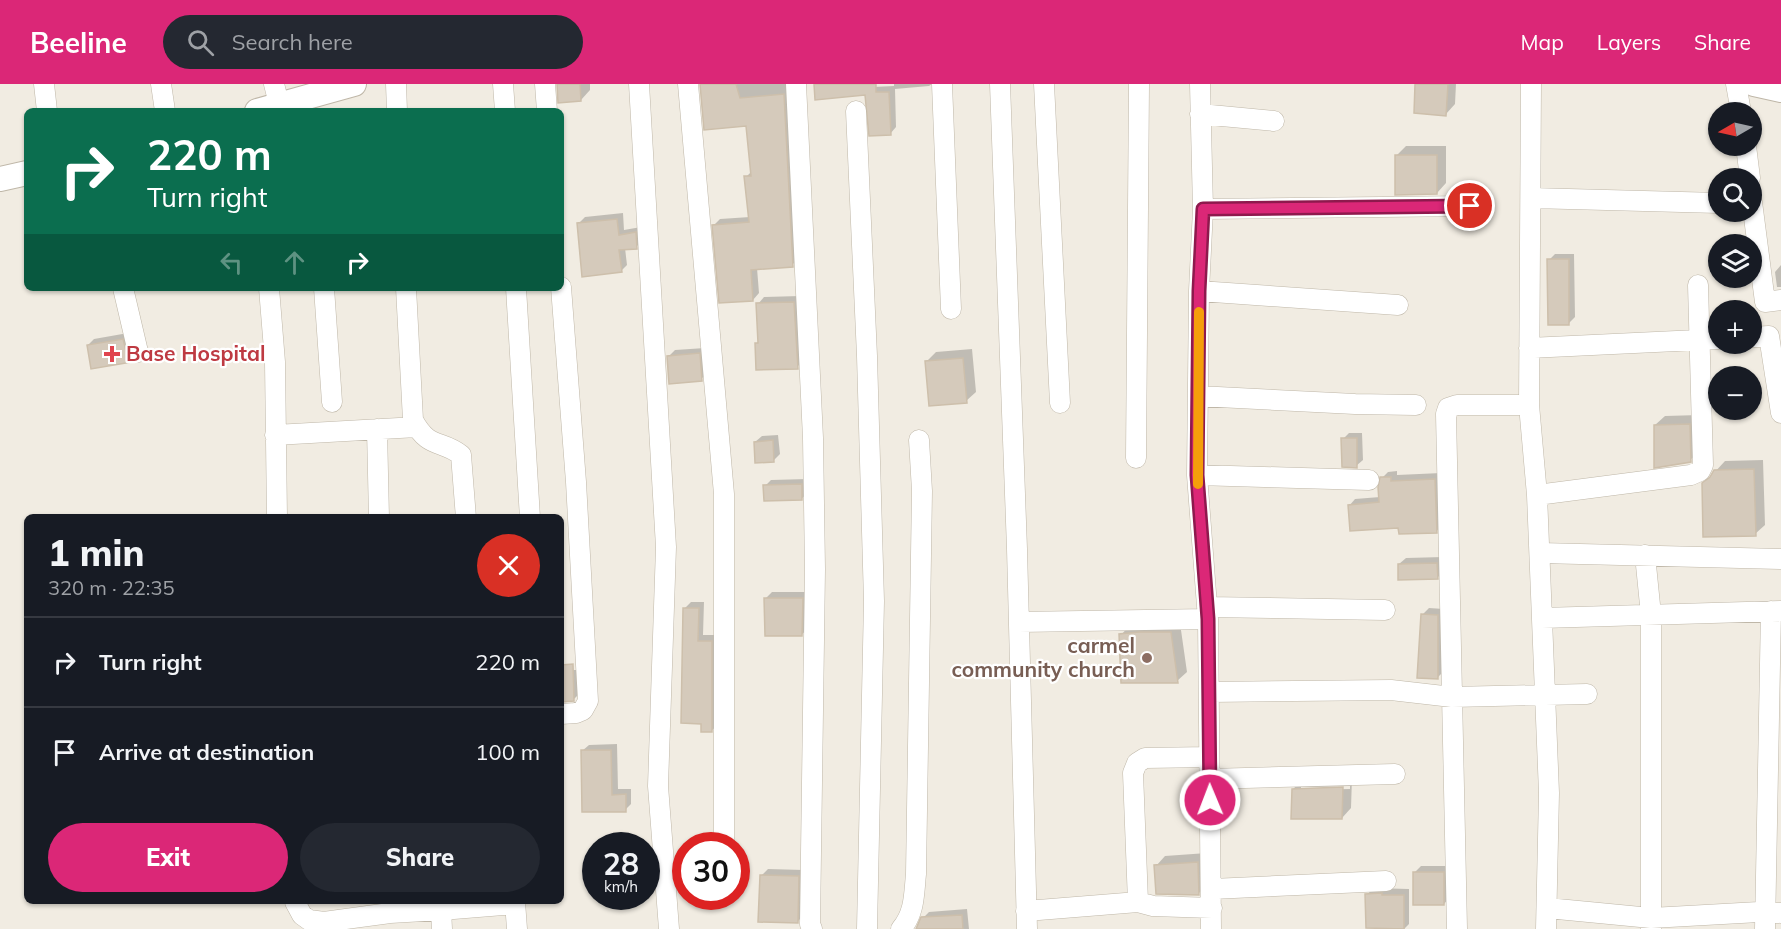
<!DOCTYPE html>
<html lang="en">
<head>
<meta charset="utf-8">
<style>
	:root { --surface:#171b24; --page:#242831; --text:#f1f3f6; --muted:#9ea1a6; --line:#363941; --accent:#db2777 }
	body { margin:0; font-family:Mulish,sans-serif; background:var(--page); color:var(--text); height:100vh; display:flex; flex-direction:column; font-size:22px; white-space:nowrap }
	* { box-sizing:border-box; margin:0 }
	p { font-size:20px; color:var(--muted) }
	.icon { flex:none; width:33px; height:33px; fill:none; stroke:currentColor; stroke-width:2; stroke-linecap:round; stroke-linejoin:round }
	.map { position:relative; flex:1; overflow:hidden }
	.panel { position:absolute; left:24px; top:430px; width:540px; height:390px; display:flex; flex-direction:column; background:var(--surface); border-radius:9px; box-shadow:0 2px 4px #0004 }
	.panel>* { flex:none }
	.hud { position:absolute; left:24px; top:24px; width:540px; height:183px; border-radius:9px; box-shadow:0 2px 4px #0004; background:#0b6e4f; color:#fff; overflow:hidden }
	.needle { width:39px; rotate:261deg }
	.buttons { position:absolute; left:1708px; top:18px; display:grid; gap:12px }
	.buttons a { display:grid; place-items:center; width:54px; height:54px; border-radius:50%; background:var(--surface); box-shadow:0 2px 4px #0004; font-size:30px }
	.speed { position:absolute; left:582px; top:748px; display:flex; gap:12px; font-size:30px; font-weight:700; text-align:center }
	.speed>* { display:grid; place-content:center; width:78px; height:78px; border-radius:50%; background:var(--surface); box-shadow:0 2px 4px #0004; line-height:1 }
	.speed small { font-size:15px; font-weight:400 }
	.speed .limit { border:9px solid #d22; background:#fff; color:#111 }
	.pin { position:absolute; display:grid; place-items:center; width:51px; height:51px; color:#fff; margin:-26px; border:3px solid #fff; border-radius:50%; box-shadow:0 2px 6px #0007 }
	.me { position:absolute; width:66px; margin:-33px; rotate:359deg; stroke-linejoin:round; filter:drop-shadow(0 0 4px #0008) }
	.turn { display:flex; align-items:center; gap:21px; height:126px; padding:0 24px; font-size:27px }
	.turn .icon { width:78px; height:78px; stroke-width:2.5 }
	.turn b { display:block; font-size:42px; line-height:51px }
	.lanes { display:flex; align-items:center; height:57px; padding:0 24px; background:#0003; justify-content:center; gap:30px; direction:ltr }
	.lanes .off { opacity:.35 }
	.round { display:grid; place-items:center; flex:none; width:63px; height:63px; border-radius:32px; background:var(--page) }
	.overview { display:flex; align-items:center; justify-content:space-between; height:102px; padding:0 24px }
	h1 { font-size:36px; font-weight:800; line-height:45px }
	.primary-button { display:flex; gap:12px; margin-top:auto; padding:12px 24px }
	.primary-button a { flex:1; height:69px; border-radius:36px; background:var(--accent); color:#fff; font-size:24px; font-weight:800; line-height:69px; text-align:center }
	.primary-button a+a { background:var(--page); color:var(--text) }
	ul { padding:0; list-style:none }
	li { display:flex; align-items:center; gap:18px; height:90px; padding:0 24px; border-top:2px solid var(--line) }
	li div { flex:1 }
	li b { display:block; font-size:22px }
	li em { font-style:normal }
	header { display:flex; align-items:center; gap:36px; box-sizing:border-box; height:84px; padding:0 30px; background:var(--accent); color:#fff }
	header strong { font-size:28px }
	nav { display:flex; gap:33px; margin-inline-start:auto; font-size:21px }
	.search { width:420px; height:54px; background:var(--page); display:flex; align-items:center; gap:15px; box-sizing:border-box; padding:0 21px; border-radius:33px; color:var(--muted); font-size:22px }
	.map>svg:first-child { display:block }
	.shadow { fill:#0003; fill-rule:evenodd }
	.building { fill:#d5cabb; stroke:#cdbfab; stroke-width:1.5 }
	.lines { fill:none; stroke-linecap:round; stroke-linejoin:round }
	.minor-casing { stroke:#bfb7a8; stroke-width:21 }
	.tertiary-casing { stroke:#bfb7a8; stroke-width:26 }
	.minor { stroke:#fff; stroke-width:20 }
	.tertiary { stroke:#fff; stroke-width:24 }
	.route-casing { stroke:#8e194d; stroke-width:15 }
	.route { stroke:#db2777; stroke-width:10 }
	.slow { stroke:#f59e0b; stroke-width:10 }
	.health-dot { fill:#e0444e; stroke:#fff; stroke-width:2 }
	.education-dot { fill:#8d6e63; stroke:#fff; stroke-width:2 }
	.labels { text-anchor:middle; stroke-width:4.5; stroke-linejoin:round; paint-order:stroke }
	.health-label { font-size:21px; font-weight:bold; fill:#be3a42; stroke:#fff; text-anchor:start }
	.education-label { font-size:21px; font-weight:bold; fill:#785e54; stroke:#fff; text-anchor:end }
</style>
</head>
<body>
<header>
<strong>Beeline</strong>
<div class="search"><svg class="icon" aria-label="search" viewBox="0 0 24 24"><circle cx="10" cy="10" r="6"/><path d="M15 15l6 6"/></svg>Search here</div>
<nav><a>Map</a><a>Layers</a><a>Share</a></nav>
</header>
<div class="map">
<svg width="1781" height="845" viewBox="0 0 1781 845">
	<rect width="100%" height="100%" fill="#f1ece2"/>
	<path class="shadow" d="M558,0H590V6L581,16Z
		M702,0H790L798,175L792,181L757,184L759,209L753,216L714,141L720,135L750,133L746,93L752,87L747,40Z
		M894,0H932L929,2L895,5L896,43L890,50L873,3L894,2Z
		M1417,0H1456L1455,20L1446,30Z
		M1406,62H1446V99L1437,109L1396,72Z
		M623,129L624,146L641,143L642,157L636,163L625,164L627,181L621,187L579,139L585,133Z
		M1555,170H1574L1575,233L1569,239L1549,176Z
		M1781,181V203H1777L1775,188Z
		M800,212L803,277L797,283L757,259L759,257L758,220L764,213Z
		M128,249L137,271L131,277L88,261L94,255Z
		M705,264L708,289L701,295L668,273L675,266Z
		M972,265L976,308L966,317L927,277L936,268Z
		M1699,331L1700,367L1690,376L1655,341L1665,332Z
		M1349,349H1362L1363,376L1356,382L1343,355Z
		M778,351L780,370L774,376L755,358L762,352Z
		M1763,376L1765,441L1755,450L1713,390L1725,377Z
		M1397,387V391L1441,389L1442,441L1436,448L1400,442L1349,422L1355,415L1380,413L1382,394L1388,388Z
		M807,395L808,409L801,415L765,402L771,396Z
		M1443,473V488L1437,494L1399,480L1406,474Z
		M772,508H808V545L801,551L766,514Z
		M691,518H704L703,551H718V641L711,647L685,524Z
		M1429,524L1444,525L1443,588L1437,594L1423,530Z
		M1180,539L1187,588L1177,597L1121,551L1130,541Z
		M561,586H579L580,609L574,615L561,618Z
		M617,660L618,705H631V720L625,726H583L582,667L589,661Z
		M1352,694L1351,724L1342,734L1293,705L1303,696ZM1350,702V705L1301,706V703Z
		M1207,769L1208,800L1198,810L1156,782L1165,772Z
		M1421,782H1449L1450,813L1444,820L1415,788Z
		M768,785L804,786V831L797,838L762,791Z
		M1373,804L1409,805V840L1404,845H1389L1367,811Z
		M967,825L969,845H919L923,834L929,828Z"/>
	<path class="building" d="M557,0H580L581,17L558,19Z
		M700,0H736L740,14L784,10L793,183L751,186L753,217L719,219L712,141L749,138L744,92H751L746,42L704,46Z
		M814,0H876V8H889L891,51L869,52L865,11L815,16Z
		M1415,0H1448L1446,32L1414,29Z
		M1395,71H1437V110L1395,111Z
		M617,135L619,151L636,148L637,165L619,166L622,188L582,193L577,139Z
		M1547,175H1569V241H1548Z
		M794,218L798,285L756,286L755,259H758L756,219Z
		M123,255L127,271L132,278L91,285L87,261Z
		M700,269L702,297L669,300L667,272Z
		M963,274L967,319L929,322L925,277Z
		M1690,340L1691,378L1654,384V341Z
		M1341,354H1357V384L1342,383Z
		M773,356L774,378L755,379L754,358Z
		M1754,385L1756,452L1703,453L1702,399L1710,393L1714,386Z
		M1380,393H1391V397L1435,395L1437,449L1399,450L1398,444L1350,447L1348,421L1379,418L1378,403Z
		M802,400V416L764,417L763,401Z
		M1437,479L1438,495L1398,496V480Z
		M764,514H803L802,552H765Z
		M683,524H699L698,557H712V648H701V640L681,639Z
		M1421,530L1438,531V595L1417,594Z
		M1139,548H1171L1178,599H1121L1119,550Z
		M573,580L574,617L561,618V581Z
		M581,666H611L612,711L626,710V728H582Z
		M1343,703L1342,735H1291L1292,705Z
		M1198,778L1199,811L1156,810L1154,781Z
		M1413,788H1444V821H1413Z
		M760,791L799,792L798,839L758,838Z
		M1382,809V811H1404V845L1366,844L1365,810Z
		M962,831L963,845H916L921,833Z"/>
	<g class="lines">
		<g class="minor-casing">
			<path id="minor" d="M44,0L47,27
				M161,0L165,27
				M274,0L279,20
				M396,0L397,27
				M503,0L505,27
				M545,0L547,27
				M639,0L666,463L658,702L669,845
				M688,0L724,410V762
				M796,0L813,354L815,485L810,840L812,845
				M942,0L951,225
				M1000,0L1017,465L1027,845
				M1044,0L1060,319
				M1200,0L1203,125L1199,207L1197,391L1208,535L1211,845
				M1531,0L1529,321L1537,411L1549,709L1546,845
				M1736,0L1741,28
				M856,27L867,272L874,517L867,845
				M1200,30L1274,37
				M1746,62L1750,94
				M1531,114L1719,119
				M1752,118L1765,218L1781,216
				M1203,125L1470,122
				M561,203L576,398L588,617L583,626L576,629L561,630
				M123,204L138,268
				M269,204L275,278L277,434
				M324,204L332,318
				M406,204L413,336C429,366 441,355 461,371L466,434
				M516,204L530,434
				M1199,207L1398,221
				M1752,253L1769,252L1781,329
				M1529,264L1719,255
				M1198,312L1355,320L1416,321
				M377,345L379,434
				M275,351L417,343
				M1136,374L1139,0
				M1197,391L1369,396
				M1537,411L1691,391L1700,387L1703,381L1698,201
				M1540,469L1781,475
				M1645,471L1651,531V845
				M1207,523L1385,526
				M1542,534L1781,527
				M1019,538L1208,535
				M1210,608L1391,606L1452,613L1587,610
				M1209,673L1145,674L1137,679L1133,689L1138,818L1153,822L1212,824
				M1209,695L1395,690
				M1212,805L1386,797
				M295,818L302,831L309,836L324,838L390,829L441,826L442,845
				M515,818L517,845
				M1547,824L1651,834L1759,828L1781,829
				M441,826L515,820
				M1026,827L1138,818
				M901,845C915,829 914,809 916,790L922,407L919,356
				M1457,845L1446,330L1448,324L1457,321H1529
				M1765,845L1771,527"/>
		</g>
		<g class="tertiary-casing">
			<path id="tertiary" d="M1754,0L1781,6
				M257,27L354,0
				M0,95L27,89"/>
		</g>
		<use href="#minor" class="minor"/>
		<use href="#tertiary" class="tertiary"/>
	</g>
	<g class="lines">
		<g class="route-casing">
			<path id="route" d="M1210,716L1208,535L1197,391L1199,207L1203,125L1470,122"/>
		</g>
		<use href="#route" class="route"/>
		<path class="slow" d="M1198,400L1199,228"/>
	</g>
	<path class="health-dot" d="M109 261h6v6h6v6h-6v6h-6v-6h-6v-6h6z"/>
	<circle class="education-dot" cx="1147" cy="574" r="6"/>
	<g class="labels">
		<g class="health-label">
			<text x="126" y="277">Base Hospital</text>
		</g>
		<g class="education-label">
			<text x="1135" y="569">carmel<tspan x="1135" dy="24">community church</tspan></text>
		</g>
	</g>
</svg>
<div class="buttons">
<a><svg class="needle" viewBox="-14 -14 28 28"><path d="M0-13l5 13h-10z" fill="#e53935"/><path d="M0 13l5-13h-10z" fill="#9ea1a6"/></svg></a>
<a><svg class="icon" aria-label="search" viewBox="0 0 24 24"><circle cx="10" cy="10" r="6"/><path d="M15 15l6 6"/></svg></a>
<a><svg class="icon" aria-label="layers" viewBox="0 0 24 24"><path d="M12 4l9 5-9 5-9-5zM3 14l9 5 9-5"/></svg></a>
<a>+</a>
<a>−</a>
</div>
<div class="speed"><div>28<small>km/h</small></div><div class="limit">30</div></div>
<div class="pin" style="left:1470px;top:122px;background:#d93025"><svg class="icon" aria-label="arrive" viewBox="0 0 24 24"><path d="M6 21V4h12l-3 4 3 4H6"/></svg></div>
<svg class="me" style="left:1210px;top:716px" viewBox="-20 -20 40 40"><circle r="17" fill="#db2777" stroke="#fff" stroke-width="3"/><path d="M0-11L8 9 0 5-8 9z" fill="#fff"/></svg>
<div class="hud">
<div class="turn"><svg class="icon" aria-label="right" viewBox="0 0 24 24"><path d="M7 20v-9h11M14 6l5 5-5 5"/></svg><div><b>220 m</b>Turn right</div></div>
<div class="lanes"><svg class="icon off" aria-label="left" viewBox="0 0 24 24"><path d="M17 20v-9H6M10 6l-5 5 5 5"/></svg><svg class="icon off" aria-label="ahead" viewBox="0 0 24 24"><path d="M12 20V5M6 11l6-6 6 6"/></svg><svg class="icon" aria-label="right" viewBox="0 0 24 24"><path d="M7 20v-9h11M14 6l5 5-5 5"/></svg></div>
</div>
<section class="panel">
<div class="overview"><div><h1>1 min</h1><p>320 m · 22:35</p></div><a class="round" style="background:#d93025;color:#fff"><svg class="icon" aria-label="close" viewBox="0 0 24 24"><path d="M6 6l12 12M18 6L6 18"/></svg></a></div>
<ul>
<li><svg class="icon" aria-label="right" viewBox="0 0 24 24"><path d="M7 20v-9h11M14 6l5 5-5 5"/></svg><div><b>Turn right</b></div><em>220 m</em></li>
<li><svg class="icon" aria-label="arrive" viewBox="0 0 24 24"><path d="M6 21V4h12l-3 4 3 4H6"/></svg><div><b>Arrive at destination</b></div><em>100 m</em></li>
</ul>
<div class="primary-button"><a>Exit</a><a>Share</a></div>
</section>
</div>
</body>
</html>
